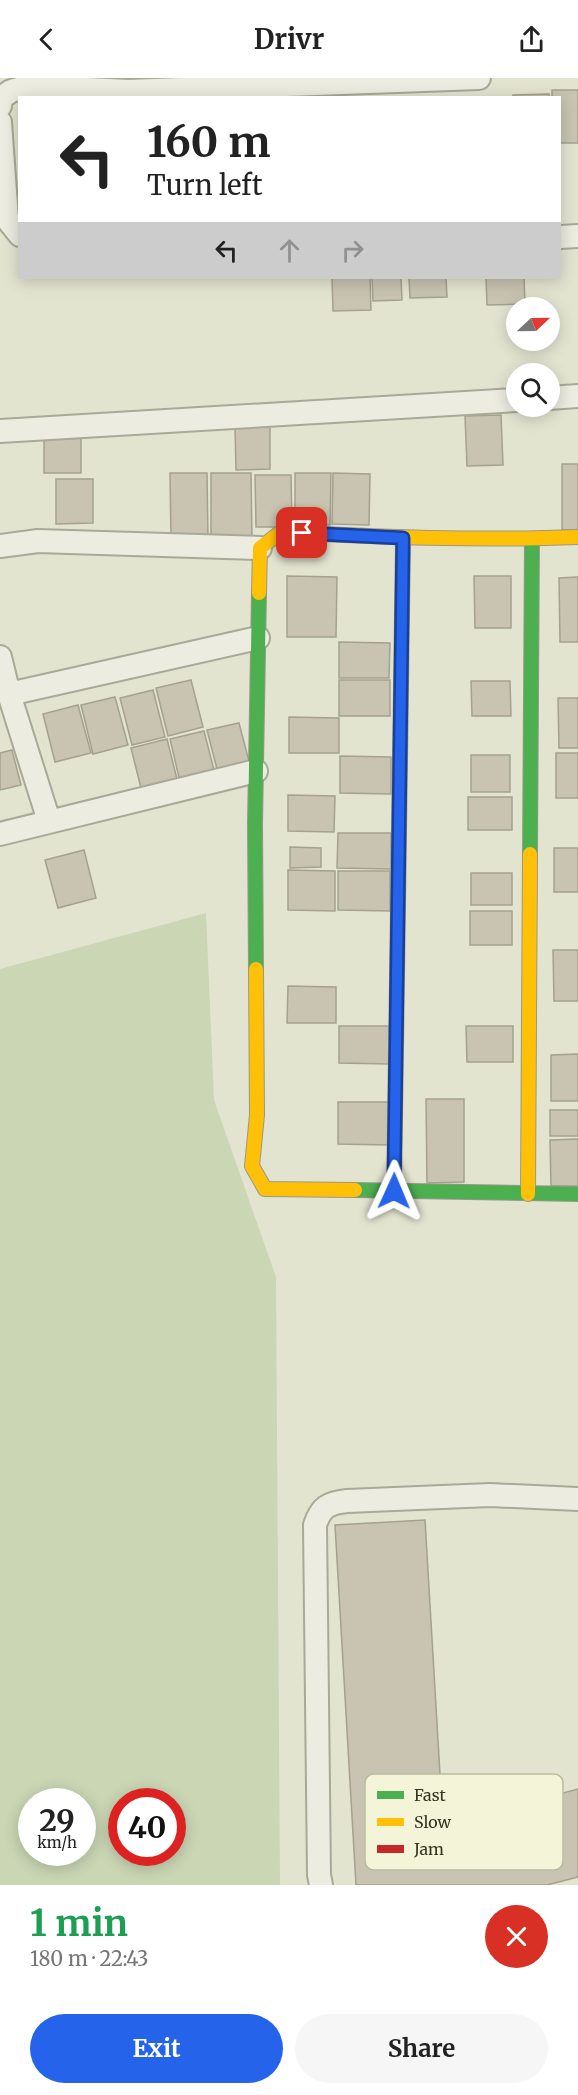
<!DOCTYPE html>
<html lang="en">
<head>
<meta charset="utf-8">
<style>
	:root { --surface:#fff; --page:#f6f6f6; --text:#222; --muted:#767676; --accent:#2563eb }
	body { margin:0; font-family:Merriweather,serif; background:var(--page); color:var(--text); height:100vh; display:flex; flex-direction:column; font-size:22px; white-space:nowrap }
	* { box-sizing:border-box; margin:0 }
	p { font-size:20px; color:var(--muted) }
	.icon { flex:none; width:33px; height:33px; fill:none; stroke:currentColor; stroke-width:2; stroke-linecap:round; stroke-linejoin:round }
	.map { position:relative; height:1807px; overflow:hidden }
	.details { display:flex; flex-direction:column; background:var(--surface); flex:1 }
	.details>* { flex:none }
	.banner { position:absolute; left:18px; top:18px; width:543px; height:183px; border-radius:0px; box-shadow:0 3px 15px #0003; background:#fff; color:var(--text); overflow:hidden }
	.needle { width:39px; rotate:68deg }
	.controls { position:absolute; left:506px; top:219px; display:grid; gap:12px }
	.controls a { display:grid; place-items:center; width:54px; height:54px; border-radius:50%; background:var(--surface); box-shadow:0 3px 15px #0003; font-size:30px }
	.speed { position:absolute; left:18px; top:1710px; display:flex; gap:12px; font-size:30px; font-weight:700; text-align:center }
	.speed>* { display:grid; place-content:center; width:78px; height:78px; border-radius:50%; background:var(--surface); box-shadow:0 3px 15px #0003; line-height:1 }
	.speed small { font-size:15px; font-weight:400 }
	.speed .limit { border:9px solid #d22; background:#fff; color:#111 }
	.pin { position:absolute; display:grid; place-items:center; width:51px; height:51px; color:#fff; margin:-26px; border-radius:12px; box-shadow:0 3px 9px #0006 }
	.me { position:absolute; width:66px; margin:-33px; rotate:1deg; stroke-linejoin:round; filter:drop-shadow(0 0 4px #0008) }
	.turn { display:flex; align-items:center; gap:21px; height:126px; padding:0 30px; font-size:27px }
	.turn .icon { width:78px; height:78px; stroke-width:2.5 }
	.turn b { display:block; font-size:42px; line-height:51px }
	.lanes { display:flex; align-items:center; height:57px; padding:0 30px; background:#0003; justify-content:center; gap:30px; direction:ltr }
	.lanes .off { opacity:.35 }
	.round { display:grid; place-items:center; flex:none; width:63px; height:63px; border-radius:32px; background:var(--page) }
	.overview { display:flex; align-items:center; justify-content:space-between; height:102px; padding:0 30px }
	h1 { font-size:36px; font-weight:700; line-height:45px; color:#1e9e55 }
	.primary-button { display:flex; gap:12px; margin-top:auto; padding:12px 30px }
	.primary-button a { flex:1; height:69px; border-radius:36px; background:var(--accent); color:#fff; font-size:24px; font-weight:700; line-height:69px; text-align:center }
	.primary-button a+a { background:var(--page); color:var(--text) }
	header { display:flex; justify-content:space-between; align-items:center; height:78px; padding:0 30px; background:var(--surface); font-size:27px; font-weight:700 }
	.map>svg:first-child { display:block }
	.green { fill:#cad6b4; fill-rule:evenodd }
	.building { fill:#c8c4b1; stroke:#a4a18f; stroke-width:1.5 }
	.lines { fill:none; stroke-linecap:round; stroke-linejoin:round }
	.street-casing { stroke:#a9a998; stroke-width:26 }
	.fast-casing { stroke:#999888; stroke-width:16 }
	.slow-casing { stroke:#999888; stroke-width:16 }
	.jam-casing { stroke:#999888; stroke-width:16 }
	.street { stroke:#ecece1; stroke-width:22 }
	.fast { stroke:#4caf50; stroke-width:14 }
	.slow { stroke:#ffc107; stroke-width:14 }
	.jam { stroke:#c62828; stroke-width:14 }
	.route-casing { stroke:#184099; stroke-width:15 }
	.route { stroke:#2563eb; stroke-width:10 }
	.key { fill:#f3f4d8; stroke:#bbbaa1; stroke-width:1.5 }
	.key-label { font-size:16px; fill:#393421 }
</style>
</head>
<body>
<header><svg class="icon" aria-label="back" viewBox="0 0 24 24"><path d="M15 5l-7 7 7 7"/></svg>Drivr<svg class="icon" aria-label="share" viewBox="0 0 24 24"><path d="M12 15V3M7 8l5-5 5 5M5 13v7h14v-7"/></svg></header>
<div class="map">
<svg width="578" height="1807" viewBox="0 0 578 1807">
	<rect width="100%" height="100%" fill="#e3e4d0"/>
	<path class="green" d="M206,835L214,1022L276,1199L280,1807H0V891ZM32,1724H82V1774H32ZM122,1724H172V1774H122Z"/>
	<path class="building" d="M552,12H578V65H560V20H552Z
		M549,16V20H513V17Z
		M332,200H370L371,232L333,233Z
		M372,200H401L402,222L373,223Z
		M409,200H446L447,219L410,220Z
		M486,200H524L525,226L487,227Z
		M501,337L503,387L467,388L465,338Z
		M270,347V391L236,392L235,348Z
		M44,354H81V395H44Z
		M562,386H578V452H562Z
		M170,395H207L208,460L171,461Z
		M211,395H251L252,460L211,461Z
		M295,395H331L330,447L295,446Z
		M333,395L370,396L369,447L332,446Z
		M255,397H291L292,449H256Z
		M56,401H93V445L56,446Z
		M287,498L337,499L336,559H287Z
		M474,498H511V550H475Z
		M578,499V564H560L559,500Z
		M339,564L390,565L389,600H339Z
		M191,602L203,649L168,658L156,610Z
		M339,602H390V638H339Z
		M471,603H510L511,638H472Z
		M153,612L165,659L132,667L120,620Z
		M115,619L128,667L93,676L81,627Z
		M558,620H578V670H559Z
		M78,627L91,675L55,684L43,636Z
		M289,639L339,640V675H289Z
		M239,645L250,687L218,695L207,652Z
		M204,653L216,700L181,708L170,661Z
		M167,661L179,709L143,718L131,670Z
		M12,672L21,707L0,712V675Z
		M556,675H578V720H556Z
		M471,677H510V714H471Z
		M340,678L391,679V716L340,715Z
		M288,717L335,718L334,754L288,753Z
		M468,719H512V752H468Z
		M338,755H391V791L337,790Z
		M290,769L321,770V789L290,790Z
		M554,770H578V814H554Z
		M84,772L96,820L58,830L45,782Z
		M288,792L335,793V833L288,832Z
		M338,793H390V833L338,832Z
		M471,795H512V827H471Z
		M470,833H512V867H470Z
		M553,872H578V923H554Z
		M288,908L336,909V945H287Z
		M339,948H389V986L339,985Z
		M466,948H513V984H467Z
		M578,976V1023H551V977Z
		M426,1021H464V1104L427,1105Z
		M338,1024H389V1067L338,1066Z
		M550,1032H578V1058H550Z
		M578,1061V1108H551L550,1062Z
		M425,1442L443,1747L578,1711V1799L547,1807H356L335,1447Z"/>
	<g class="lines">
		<g class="street-casing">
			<path id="street" d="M0,28L1,20L11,13L29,8L128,13L479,0
				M0,44L7,141L20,157
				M560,159L578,158
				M549,320L578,318
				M0,353L516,322
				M0,468L38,463L260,470
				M0,579L9,616L258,560
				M9,616L49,743
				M0,756L256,693
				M321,1807L319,1797L315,1447C321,1429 328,1425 347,1423L490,1417L578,1421"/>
		</g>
		<g class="fast-casing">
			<path id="fast" d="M530,776L532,461
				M398,829L403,460
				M256,891L255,746L259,515
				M355,1112L578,1116"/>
		</g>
		<g class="slow-casing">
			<path id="slow" d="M259,515L260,470L281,454C380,459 479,463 578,459
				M256,891L257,1037L252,1088L265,1111L355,1112
				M528,1116L530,776"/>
		</g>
		<g class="jam-casing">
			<path id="jam" d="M394,1113L398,829"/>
		</g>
		<use href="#street" class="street"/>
		<use href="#fast" class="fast"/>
		<use href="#slow" class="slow"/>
		<use href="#jam" class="jam"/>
	</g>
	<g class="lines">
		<g class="route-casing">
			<path id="route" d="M302,455L403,460L394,1113"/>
		</g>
		<use href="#route" class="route"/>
	</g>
	<rect x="365" y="1696" width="198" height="96" rx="9" class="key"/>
	<rect x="377" y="1713" width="27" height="8" fill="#4caf50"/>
	<rect x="377" y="1740" width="27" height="8" fill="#ffc107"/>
	<rect x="377" y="1767" width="27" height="8" fill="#c62828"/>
	<g class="key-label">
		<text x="414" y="1723">Fast</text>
		<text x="414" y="1750">Slow</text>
		<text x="414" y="1777">Jam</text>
	</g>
</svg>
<div class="controls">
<a><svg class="needle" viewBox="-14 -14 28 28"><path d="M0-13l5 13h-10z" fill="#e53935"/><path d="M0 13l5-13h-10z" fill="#767676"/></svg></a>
<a><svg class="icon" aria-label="search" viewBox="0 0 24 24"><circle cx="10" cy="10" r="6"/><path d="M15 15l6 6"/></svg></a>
</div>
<div class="speed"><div>29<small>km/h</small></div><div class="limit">40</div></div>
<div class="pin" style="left:302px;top:455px;background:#d93025"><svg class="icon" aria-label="arrive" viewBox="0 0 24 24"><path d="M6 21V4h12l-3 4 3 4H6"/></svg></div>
<svg class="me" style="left:394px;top:1113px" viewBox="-20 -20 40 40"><path d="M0-17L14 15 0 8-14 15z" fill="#2563eb" stroke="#fff" stroke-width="4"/></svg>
<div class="banner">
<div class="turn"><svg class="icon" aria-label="left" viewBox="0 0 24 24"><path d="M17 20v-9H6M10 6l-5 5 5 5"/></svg><div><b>160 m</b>Turn left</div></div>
<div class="lanes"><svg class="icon" aria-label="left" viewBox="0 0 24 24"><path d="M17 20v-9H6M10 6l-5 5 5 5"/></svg><svg class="icon off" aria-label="ahead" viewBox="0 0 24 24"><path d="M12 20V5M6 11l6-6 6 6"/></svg><svg class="icon off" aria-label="right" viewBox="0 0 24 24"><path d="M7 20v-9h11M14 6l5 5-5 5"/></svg></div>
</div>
</div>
<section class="details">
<div class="overview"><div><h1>1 min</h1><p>180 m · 22:43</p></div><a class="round" style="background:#d93025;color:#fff"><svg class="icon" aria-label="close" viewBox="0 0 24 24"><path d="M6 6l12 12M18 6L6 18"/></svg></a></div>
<div class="primary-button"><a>Exit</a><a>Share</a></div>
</section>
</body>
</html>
